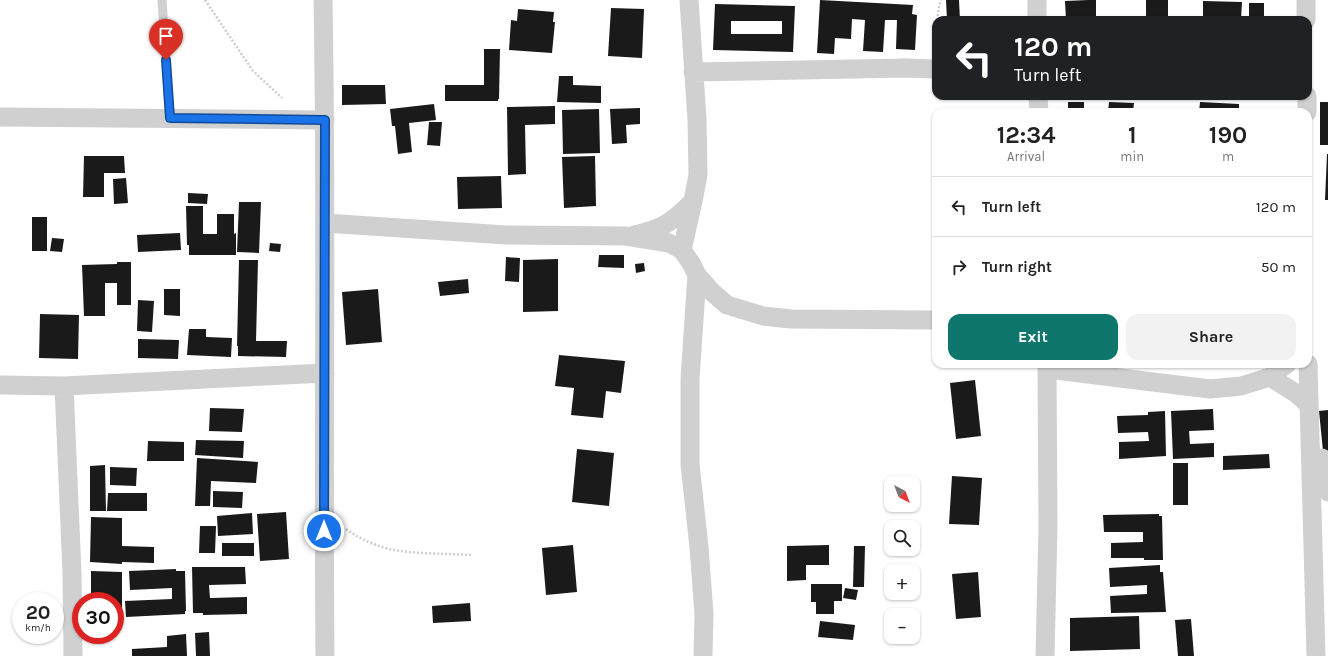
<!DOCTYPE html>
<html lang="en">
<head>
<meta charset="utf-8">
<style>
	:root { --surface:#fff; --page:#f2f2f2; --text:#222; --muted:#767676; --line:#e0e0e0; --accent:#0f766e }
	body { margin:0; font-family:Karla,sans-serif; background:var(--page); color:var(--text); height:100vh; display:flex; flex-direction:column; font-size:15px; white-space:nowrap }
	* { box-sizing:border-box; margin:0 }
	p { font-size:13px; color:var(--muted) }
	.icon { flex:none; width:22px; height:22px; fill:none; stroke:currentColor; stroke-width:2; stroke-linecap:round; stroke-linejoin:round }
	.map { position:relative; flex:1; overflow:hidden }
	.panel { position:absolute; left:932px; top:108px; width:380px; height:260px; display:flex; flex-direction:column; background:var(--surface); border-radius:12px; box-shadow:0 1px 3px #0004 }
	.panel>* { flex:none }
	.banner { position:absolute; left:932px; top:16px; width:380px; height:84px; border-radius:12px; box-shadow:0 1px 3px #0004; background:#202124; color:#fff; overflow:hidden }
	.needle { width:26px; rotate:139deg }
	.tools { position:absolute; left:884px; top:476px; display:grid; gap:8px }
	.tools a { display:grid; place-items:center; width:36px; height:36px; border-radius:8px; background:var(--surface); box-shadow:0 1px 3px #0004; font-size:20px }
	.speed { position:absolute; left:12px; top:592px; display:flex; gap:8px; font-size:20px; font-weight:700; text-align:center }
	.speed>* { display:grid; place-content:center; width:52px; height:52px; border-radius:50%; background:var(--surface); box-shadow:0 1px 3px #0004; line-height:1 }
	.speed small { font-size:10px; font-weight:400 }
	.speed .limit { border:6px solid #d22; background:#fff; color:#111 }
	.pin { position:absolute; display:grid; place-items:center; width:34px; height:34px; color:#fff; margin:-41px -17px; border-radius:50% 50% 50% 0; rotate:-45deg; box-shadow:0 0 4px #0007 }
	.pin .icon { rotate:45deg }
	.me { position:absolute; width:44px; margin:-22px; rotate:0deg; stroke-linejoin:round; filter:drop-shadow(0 0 3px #0008) }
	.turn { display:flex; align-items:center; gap:14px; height:84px; padding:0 16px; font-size:18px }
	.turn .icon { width:52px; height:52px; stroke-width:2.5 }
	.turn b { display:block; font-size:28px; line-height:34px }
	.eta { display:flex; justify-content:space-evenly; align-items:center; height:68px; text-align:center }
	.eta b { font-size:24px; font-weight:700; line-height:28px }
	.primary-button { display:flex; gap:8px; margin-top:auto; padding:8px 16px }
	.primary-button a { flex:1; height:46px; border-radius:12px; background:var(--accent); color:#fff; font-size:16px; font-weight:700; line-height:46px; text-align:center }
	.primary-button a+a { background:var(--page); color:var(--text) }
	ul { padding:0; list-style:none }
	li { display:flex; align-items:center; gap:12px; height:60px; padding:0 16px; border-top:1px solid var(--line) }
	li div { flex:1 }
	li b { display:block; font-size:15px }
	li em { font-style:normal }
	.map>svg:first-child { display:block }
	.building { fill:#1a1a1a; fill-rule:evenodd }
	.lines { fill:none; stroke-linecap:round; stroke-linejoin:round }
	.path { stroke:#cdcdcd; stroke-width:2.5; stroke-dasharray:2 2; stroke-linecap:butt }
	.lane { stroke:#d0d0d0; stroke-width:9 }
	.street { stroke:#d0d0d0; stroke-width:19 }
	.route-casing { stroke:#114b97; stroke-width:10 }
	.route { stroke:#1a73e8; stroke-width:7 }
</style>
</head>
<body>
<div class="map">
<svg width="1328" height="656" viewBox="0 0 1328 656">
	<rect width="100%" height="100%" fill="#fff"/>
	<path class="building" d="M820,0L913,5L912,14L917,15L915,50L896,49L897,20H885L883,52L863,51L865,20L852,19L851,39L835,38L834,54L817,53Z
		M946,0H959L960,20H947Z
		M1088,0H1096V20H1066L1065,1Z
		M1146,0H1168V20H1146Z
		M1203,1L1242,2L1241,20H1203Z
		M1249,3H1264V20H1249Z
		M715,4L795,6L793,52L713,50ZM731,21H782V34H731Z
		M611,8L644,9L642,58L608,56Z
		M518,9L554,12L553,22H555L552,53L509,50L511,20L517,21Z
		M484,49H500L499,99H498V101H445V85H484Z
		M559,76H573V85L601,86V103L557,102Z
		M342,85H385L386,104L342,105Z
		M1239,96H1269V98L1239,99Z
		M1068,102H1084V112H1068Z
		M1109,102L1134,103L1133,112H1108Z
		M1200,102L1239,104V112H1199Z
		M1320,102H1328V145H1320Z
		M434,104L436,120L409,123L412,152L398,154L395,126H392L390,109Z
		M555,106V124L525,125L526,174L508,175L507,107Z
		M640,108V124L626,125L627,143L612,144L610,109Z
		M599,109L600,153L563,154L562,110Z
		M1196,109V112H1170V110Z
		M429,122H442L440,146L427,145Z
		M1327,154H1328V200H1325Z
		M84,156H124L125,173H104V197H83Z
		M595,156L596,206L564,208L562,157Z
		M501,176L502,208L458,209L457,177Z
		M126,178L128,203L114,204L113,179Z
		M188,193L208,194L207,204L188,203Z
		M239,202H261L259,253L237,252Z
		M186,206H203V234H217V214H234V234L236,233V255H189V245H187Z
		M32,217H47V251H32Z
		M180,233L181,250L138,252L137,235Z
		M52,238L64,239L62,252L50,251Z
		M270,243L281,244L280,252L269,251Z
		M599,255H624V268L598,267Z
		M506,257L520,258L519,282L505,281Z
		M558,259V311L523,312V260Z
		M239,260H258L256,341H287L286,357L238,356V346H237Z
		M117,262H131V305H117V283H105V316H84L82,265L117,264Z
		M644,263L645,271L636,273L635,264Z
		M468,279L469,293L440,296L438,282Z
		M164,289H180V316L164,315Z
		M378,289L382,342L346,345L342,292Z
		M138,300L154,301L152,332L137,331Z
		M40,314L79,315L78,359L39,358Z
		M189,329H206V337L232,338L231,357L187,355Z
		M138,339L179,340L178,359L138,358Z
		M559,355L625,361L621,393L606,391L603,418L571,415L574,388L555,386Z
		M975,380L981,436L956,439L950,383Z
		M210,408L244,409L242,432L209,431Z
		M1213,409L1214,430L1189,431L1190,444L1214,443V457L1173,459L1171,411Z
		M1328,410V451H1323L1319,411Z
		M1165,411L1166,456L1119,459V442L1149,441L1148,432L1118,433L1117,416L1148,415V412Z
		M196,440L244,441L243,458L195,455Z
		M148,441L184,442V461H147Z
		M577,449L614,453L609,506L572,502Z
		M1269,454L1270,468L1223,470V456Z
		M197,458L258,462L256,483L211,481L210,506H195Z
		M1173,463H1188V505H1173Z
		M105,465L106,511H90V466Z
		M110,467L137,468L136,486L110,485Z
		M952,476L982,478L979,525L949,524Z
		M213,491L243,492L242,508L213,507Z
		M108,493H147V511H107Z
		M286,512L289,559L260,561L257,514Z
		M252,513L253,534L218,536L217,516Z
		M1159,514V516H1162L1163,560H1144V558H1111V543L1143,542V532H1104L1103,515Z
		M91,517L122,518V546L154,547V563L122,562V564L90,562Z
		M200,526H216L215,553H199Z
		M222,543H254V556H222Z
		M573,545L577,592L546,595L542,548Z
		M829,545V565H806V580L787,581V546Z
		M854,546H865L864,587H853Z
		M1160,565V572H1163L1166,612L1111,613L1110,596L1147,594V585L1110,587L1109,568Z
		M192,567H245L246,584L209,585L210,598L247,597V614L203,615V613H193Z
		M176,569V571H185L186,611H185V614L126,617L125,601L172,599V588L130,590L129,571Z
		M91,571L122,572V615H115V601H91Z
		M978,572L981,617L956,619L952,574Z
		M811,584H842V601H834V614H816V602H811Z
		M845,588L858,590L856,600L843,598Z
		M470,603L471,621L433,623L432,606Z
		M1139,616L1140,649L1070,651V618Z
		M1191,619L1194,656H1178L1175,620Z
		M820,621L855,625L853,640L818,637Z
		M209,632L210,656H196L195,633Z
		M186,634L187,656H132V649L167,647V636Z"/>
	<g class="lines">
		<path class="path" d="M205,0L253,71L282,98
			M937,20L939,7L941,0
			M346,529C356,536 367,542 379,546C403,555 445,553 471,555"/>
		<path class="lane" d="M162,0L170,118"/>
		<path class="street" d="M323,0C327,219 323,437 325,656
			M1037,0V20
			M1306,0V20
			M693,72L905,68L936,69
			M1038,96L1039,112
			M1307,112V96
			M0,117L325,120
			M325,223L506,235L626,236L669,243L682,250L691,263L697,275L712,292L727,305L763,316L791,319L936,320
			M634,235C662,229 673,222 693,201
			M682,250L693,201L698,175L697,119L689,0
			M697,275L690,379V464L699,547L704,614L703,656
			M1308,364L1316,656
			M1047,369L1210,389L1241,386L1270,377L1287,364
			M1270,377L1297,394L1309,405
			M0,385L64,386L325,373
			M64,386L72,573L73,656
			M1322,458L1328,492
			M1045,656L1048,527L1047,364"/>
	</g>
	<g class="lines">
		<g class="route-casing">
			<path id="route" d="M166,60L170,118L325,120L324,531"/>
		</g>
		<use href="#route" class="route"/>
	</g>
</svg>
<div class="tools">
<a><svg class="needle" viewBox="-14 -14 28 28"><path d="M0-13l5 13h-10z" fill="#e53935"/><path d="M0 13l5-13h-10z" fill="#767676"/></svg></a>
<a><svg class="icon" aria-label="search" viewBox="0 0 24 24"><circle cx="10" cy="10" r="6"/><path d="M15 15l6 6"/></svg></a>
<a>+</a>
<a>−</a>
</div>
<div class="speed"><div>20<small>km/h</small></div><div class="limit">30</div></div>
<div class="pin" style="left:166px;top:60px;background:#d93025"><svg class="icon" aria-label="arrive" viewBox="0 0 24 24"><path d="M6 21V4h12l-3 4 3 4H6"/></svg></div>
<svg class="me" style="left:324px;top:531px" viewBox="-20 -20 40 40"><circle r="17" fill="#1a73e8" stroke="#fff" stroke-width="3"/><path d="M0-11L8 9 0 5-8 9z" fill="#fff"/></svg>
<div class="banner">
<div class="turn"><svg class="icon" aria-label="left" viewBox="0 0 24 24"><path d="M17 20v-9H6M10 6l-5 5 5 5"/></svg><div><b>120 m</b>Turn left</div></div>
</div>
<section class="panel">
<div class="eta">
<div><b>12:34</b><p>Arrival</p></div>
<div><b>1</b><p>min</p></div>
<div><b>190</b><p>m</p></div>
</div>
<ul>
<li><svg class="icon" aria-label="left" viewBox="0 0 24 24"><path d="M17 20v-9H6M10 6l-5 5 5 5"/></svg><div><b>Turn left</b></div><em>120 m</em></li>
<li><svg class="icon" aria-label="right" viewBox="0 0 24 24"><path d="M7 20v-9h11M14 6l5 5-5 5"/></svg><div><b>Turn right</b></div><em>50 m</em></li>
</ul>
<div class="primary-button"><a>Exit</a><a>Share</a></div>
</section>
</div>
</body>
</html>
